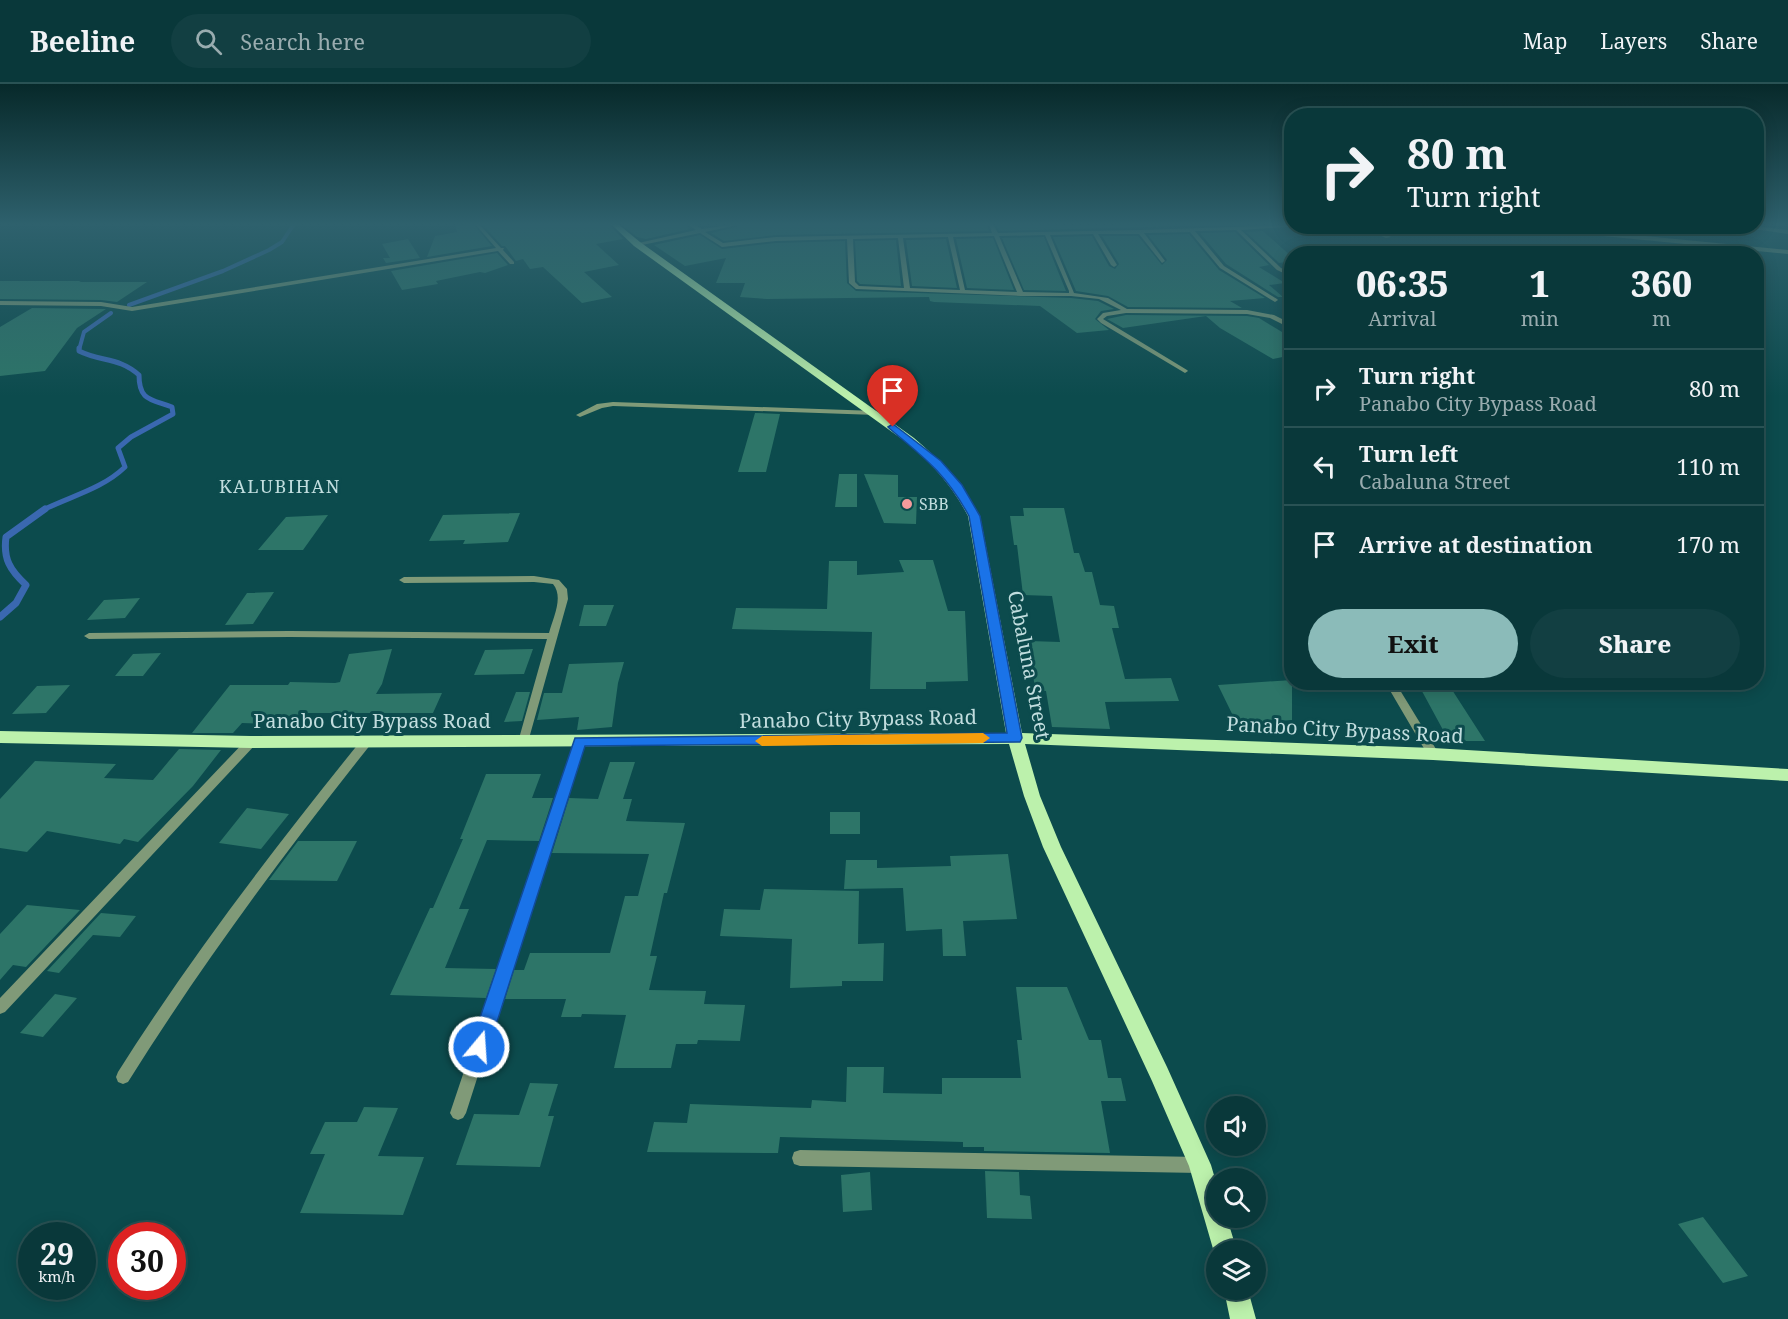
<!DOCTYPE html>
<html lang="en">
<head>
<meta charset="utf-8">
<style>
	:root { --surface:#09383a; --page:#123f42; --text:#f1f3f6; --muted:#99acaf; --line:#295254; --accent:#8bbbb9 }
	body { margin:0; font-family:"Noto Serif",serif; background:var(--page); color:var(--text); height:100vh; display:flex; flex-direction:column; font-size:22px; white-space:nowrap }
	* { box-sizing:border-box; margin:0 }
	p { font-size:20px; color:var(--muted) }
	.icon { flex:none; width:33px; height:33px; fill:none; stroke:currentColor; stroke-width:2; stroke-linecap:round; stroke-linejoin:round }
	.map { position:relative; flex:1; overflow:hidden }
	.details { position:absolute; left:1284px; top:162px; width:480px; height:444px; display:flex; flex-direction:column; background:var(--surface); border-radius:24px; box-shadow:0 3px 15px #0003,0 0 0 2px var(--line) }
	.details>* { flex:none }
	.top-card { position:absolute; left:1284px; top:24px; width:480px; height:126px; border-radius:24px; box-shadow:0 3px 15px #0003,0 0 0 2px var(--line); background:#09383a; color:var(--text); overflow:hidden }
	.controls { position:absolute; left:1206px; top:1012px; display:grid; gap:12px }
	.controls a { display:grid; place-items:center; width:60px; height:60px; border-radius:50%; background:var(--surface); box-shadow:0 3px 15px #0003,0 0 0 2px var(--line); font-size:30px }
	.speed { position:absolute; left:18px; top:1138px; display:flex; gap:12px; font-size:30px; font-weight:700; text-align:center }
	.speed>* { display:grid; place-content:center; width:78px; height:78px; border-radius:50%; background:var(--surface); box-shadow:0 3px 15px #0003,0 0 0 2px var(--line); line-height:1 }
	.speed small { font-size:15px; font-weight:400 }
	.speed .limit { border:9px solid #d22; background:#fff; color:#111 }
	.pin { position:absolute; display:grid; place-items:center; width:51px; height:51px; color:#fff; margin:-62px -26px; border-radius:50% 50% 50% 0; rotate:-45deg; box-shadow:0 0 6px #0007 }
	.pin .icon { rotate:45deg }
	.me { position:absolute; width:66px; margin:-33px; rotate:18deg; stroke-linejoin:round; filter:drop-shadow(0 0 4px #0008) }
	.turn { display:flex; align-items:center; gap:21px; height:126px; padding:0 24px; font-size:27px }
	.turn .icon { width:78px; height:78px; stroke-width:2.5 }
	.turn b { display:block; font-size:42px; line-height:51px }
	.eta { display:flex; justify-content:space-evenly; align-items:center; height:102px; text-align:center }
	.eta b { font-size:36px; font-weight:800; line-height:42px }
	.primary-button { display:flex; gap:12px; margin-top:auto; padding:12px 24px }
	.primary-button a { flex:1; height:69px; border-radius:36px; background:var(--accent); color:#111; font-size:24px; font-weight:800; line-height:69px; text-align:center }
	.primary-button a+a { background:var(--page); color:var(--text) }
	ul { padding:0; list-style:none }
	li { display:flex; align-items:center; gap:18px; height:78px; padding:0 24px; border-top:2px solid var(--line) }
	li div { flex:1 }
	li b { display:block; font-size:22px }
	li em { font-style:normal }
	header { display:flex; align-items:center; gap:36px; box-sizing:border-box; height:84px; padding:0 30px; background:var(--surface); border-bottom:2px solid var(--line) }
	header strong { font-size:28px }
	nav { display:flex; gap:33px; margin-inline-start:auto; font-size:21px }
	.search { width:420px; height:54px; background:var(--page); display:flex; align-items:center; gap:15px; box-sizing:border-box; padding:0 21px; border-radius:33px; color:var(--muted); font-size:22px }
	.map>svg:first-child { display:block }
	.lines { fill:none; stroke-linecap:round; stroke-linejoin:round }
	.stream-far2 { stroke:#3a68b0; stroke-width:4 }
	.stream-far1 { stroke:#3a68b0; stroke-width:5 }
	.stream { stroke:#3a68b0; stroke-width:7 }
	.building { fill:#2d7568 }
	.minor { fill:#809a78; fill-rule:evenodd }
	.major { fill:#bcf1ac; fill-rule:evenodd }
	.route { fill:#1a73e8; stroke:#114b97; stroke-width:1.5 }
	.slow { fill:#f59e0b }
	.poi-dot { fill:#f59b9c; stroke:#0c4b4d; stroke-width:2 }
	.labels { text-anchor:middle; stroke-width:6; stroke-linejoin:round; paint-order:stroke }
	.far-poi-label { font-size:16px; fill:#c1ddde; stroke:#0c4b4d; text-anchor:start }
	.far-neighbourhood-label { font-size:18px; letter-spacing:1.5px; fill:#c1ddde; stroke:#0c4b4d }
	.street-label { font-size:20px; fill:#c1ddde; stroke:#0c4b4d }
</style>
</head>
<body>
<header>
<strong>Beeline</strong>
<div class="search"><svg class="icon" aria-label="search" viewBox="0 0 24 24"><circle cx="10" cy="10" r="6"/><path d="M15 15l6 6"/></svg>Search here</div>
<nav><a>Map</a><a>Layers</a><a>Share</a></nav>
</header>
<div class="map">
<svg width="1788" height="1235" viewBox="0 0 1788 1235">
	<rect width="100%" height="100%" fill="#0c4b4d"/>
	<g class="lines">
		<path class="stream-far2" d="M129,221L223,187L269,166L282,158L294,140
			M79,266L84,248L111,229"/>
		<path class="stream-far1" d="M43,426C71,412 102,405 125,383L118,364L131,353L173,330L172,323C151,315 139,317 139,291C119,273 101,278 79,267V264"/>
		<path class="stream" d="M0,533L16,519L26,501C10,486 3,475 6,453L45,425"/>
	</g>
	<path class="building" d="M468,140H473L492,162L427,173L435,152L457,148L455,141Z
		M482,140H609L623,155L596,160L619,181L584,188L612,213L582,219L543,183L530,185L523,175L516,177L505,162H502Z
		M621,140H685L690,145L646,155L637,153Z
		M739,140H987L989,147L776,151L724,157L711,149L737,143Z
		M995,140L1082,141L1256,140L999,147Z
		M1263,147L1292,173V177L1279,179L1246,148Z
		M1235,148L1269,181L1259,183L1285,199L1269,201L1283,213H1278L1226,180L1200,149Z
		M1189,150L1219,186L1265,214L1230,217L1242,224L1128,223L1108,212L1076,207L1053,153L1092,152L1109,182L1115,185L1119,180L1102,152H1138L1162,181L1167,176L1148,151Z
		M700,151L722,165L776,159L845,157L847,199L856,207L1071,214L1098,217L1114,225L1101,227L1095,235L1109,246L1077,249L1040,222L934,218L930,217L929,213L767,215L740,213L745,199H716L726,174L685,182L654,161Z
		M1044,153L1066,207L1024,206L1002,154Z
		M993,154L1014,206L967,204L956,155Z
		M408,155L420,174L386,179L383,174H390L382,160Z
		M946,155L957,204L912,202L906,156Z
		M896,156L901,202L860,200L857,197L855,157Z
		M497,169L508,181L485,189L480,188L436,197L438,200L402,206L391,187Z
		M0,197H81L79,198H147L117,218L101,216L0,215Z
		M32,224L106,225L77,244L45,287L0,292V243Z
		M1126,231L1247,232L1259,234L1292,254V271L1273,275L1220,244L1206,232L1123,244L1107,235Z
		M755,329L780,330L766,388H738Z
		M839,390H857V423H835Z
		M864,390L898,391V413H917L916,440L884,439Z
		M1023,424H1064L1074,469H1079L1085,488H1092L1100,521L1114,522L1119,544H1112L1125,595L1171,594L1179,617L1105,618L1110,645L1052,643L1046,607L1035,606L1029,557L1060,558L1052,512L1023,511L1017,461H1014L1010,432H1024Z
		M520,429L508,458L463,460L465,456L429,457L443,431Z
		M328,431L303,466H258L286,433Z
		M899,476H933L948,527H965L968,597L926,598V605H870L872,548L732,545L736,524L827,525L829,477H857V491L904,488Z
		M274,508L253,540L225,541L247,509Z
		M140,514L125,534L87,536L104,516Z
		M584,521H614L606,542H579Z
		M392,565L382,600L376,610L442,609L433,629H308L300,641L242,639L233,649H192L230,601H288L290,598L335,599L340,598L349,570Z
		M533,565L524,590L474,591L485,566Z
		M161,569L143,592H115L133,570Z
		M624,578L618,599L612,643L577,646L579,633L537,636L544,609H562L569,580Z
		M1292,596V636L1237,640L1218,601Z
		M1417,598H1447L1485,657H1449Z
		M70,601L46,629L12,630L37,602Z
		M516,608H530L522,637L504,638Z
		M179,665L221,666L193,702L138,758L124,755L120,760L47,747L27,768L0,764V715L35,677L116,680L104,694L153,696Z
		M610,678H635L623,715H632L626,737L685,739L667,809H664L650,872H657L649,906L706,907L704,920L745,921L740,957L698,956L697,960H676L671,984H614L626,931L582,930L581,933H561L566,915H505L514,886H524L530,869H610L625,812H638L649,770L552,769L569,714L598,715Z
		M486,690H541L532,714H553L539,757L487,756L459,825H469L445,884L496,885L486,914L390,911L430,824H433L463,755H460Z
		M247,724L289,730L261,765L219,759Z
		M830,728H860V750H830Z
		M298,757H357L337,797L269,796Z
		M1008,770L1017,835L963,837L966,872H943L942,845L906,847L903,804L844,805L846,776H877V784L951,782L950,772Z
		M764,805L859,807L858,860L884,859L883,897H842V902L790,904L792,855L720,852L724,825L760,826Z
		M27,821L80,826L26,883L13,881L0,896V850Z
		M101,829L136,832L120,853L93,851L59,889L47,887Z
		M1016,903H1067L1089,956H1101L1108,994H1121L1126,1017H1101L1110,1069L984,1067V1063H963V1058L780,1053L778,1069L647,1068L654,1038L687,1039L690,1020L811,1024L812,1016L846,1018L847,983H884L883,1009L942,1010V994H1021L1017,956H1022Z
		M55,910L77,914L43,953L20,949Z
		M530,999L558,1000L548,1032H554L540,1083L456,1081L474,1030L519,1031Z
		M364,1023L398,1024L378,1072L424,1073L403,1131L300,1129L325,1070H310L325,1038H357Z
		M985,1087L1019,1088L1020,1111L1030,1112L1032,1135L987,1134Z
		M870,1088L872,1126L843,1128L841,1091Z
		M1703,1133L1748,1192L1723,1199L1678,1140Z"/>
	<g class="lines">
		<path class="minor" d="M475,140H479L501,164H504L503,166L514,178V180H510L498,167L132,227L101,222L0,221V217L101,218L132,223L496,164Z
			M687,140H693L702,145L737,140V141L705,148L723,159L776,153L992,149L989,140H993L998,149L1140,146L1292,141V142H1296L1241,146L1281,184L1292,189V193L1277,186L1236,146L1195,147L1224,182L1277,215L1278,216L1275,218L1220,184L1190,148L1144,149L1165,177L1162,179L1139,150H1098L1117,181L1114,183L1111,181L1093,150L1050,151L1074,209L1108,214L1127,225L1247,226L1274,231L1292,240V245L1270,234L1247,230L1126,229L1107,232L1103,235L1187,286L1188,287L1185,289L1101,239L1097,235L1103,229L1121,226L1099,215L1071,212H1021L856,205L849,199L847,155L776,157L722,163L700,149L637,162L634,160L696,146ZM1045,151L1069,207V209L1023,208L999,152ZM994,152L1017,208L965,206L953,153ZM948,153L960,206L910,204L903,154ZM898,154L904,204L859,202L855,198L853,155Z
			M1359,142H1367L1391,153L1386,154Z
			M1543,142L1788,166V170L1562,148Z
			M1733,142H1753L1788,146V150Z
			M613,318L876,327L880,329L876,331L613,322L602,324L580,333L576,331L597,320Z
			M534,492L559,496L567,505L568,515L528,658L527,661H519L518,658L547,555L290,553L89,555L84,552L89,549L290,547L549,549C553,534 564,513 553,500L534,498L404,499L399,496L404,493Z
			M1385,598H1395L1439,670L1437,673H1429Z
			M367,653L371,654L372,657L371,660C284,769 202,880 128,998L123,1000L118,998L116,993L118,988C192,871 276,762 363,654Z
			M580,653L584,654L585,657L466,1029L463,1034L458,1036L453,1034L450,1029L575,657L576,654Z
			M251,654L255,655L256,658L255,661L5,928L0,930V914L247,655Z
			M800,1066L1200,1073L1206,1075L1208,1081L1206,1087L1200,1089L800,1082L794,1080L792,1074L794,1068Z"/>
		<path class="major" d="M611,140H618L640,158L914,354C944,380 960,397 980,432L1022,649L1433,664L1788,685V697L1433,676L1025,660L1040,712L1061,763L1167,983L1211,1081L1216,1098V1134H1227L1237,1167H1216V1175L1189,1082L1152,997L1043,763L1024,712L1009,660L251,664L0,659V647L251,652L1006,649L968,432C951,400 934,382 906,358L634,162Z
			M1224,1206H1248L1256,1235H1230Z"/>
	</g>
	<linearGradient id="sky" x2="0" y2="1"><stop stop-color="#07292a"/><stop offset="0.45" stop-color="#2e616d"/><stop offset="1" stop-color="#2e616d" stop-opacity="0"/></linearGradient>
	<rect width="1788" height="312" fill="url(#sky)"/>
	<path class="route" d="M893,340L941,377L962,401L980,432L1022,654L1020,658L585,662L489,963L486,970L479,972L473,970L470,963L575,654L1007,649L969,432C946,390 926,375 890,345L888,343Z"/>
	<path class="slow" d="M983,649L990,654L983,659L762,662L755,657L762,652Z"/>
	<circle class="poi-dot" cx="907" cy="420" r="6"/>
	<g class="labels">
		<g class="far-poi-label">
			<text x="919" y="426">SBB</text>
		</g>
		<g class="far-neighbourhood-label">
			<text x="280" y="409">KALUBIHAN</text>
		</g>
		<g class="street-label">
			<text transform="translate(1029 581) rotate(79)" y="7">Cabaluna Street</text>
			<text transform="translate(858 635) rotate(-1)" y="7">Panabo City Bypass Road</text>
			<text x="372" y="644">Panabo City Bypass Road</text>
			<text transform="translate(1345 646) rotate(3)" y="7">Panabo City Bypass Road</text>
		</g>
	</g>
</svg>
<div class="controls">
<a><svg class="icon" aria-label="sound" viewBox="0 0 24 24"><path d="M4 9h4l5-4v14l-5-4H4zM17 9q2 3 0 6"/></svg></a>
<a><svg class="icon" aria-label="search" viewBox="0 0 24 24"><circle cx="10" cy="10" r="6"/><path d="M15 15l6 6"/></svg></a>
<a><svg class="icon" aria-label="layers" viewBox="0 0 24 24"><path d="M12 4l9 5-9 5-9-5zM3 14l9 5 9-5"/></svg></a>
</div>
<div class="speed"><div>29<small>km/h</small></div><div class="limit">30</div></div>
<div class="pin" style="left:893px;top:343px;background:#d93025"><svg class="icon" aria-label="arrive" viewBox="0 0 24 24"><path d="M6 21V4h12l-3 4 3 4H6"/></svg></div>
<svg class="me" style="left:479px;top:963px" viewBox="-20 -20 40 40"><circle r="17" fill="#1a73e8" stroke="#fff" stroke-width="3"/><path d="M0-11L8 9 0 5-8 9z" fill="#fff"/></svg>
<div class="top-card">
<div class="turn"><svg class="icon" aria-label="right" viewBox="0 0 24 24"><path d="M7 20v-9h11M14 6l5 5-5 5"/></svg><div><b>80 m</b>Turn right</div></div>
</div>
<section class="details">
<div class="eta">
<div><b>06:35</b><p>Arrival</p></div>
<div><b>1</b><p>min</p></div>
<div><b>360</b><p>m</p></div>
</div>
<ul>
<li><svg class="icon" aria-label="right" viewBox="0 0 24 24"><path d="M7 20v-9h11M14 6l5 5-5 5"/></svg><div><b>Turn right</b><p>Panabo City Bypass Road</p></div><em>80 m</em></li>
<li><svg class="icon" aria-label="left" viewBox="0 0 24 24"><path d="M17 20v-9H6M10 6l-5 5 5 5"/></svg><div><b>Turn left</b><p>Cabaluna Street</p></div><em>110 m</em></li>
<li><svg class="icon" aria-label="arrive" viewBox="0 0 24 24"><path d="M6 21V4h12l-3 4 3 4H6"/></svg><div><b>Arrive at destination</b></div><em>170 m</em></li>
</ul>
<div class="primary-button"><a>Exit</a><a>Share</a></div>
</section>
</div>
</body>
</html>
